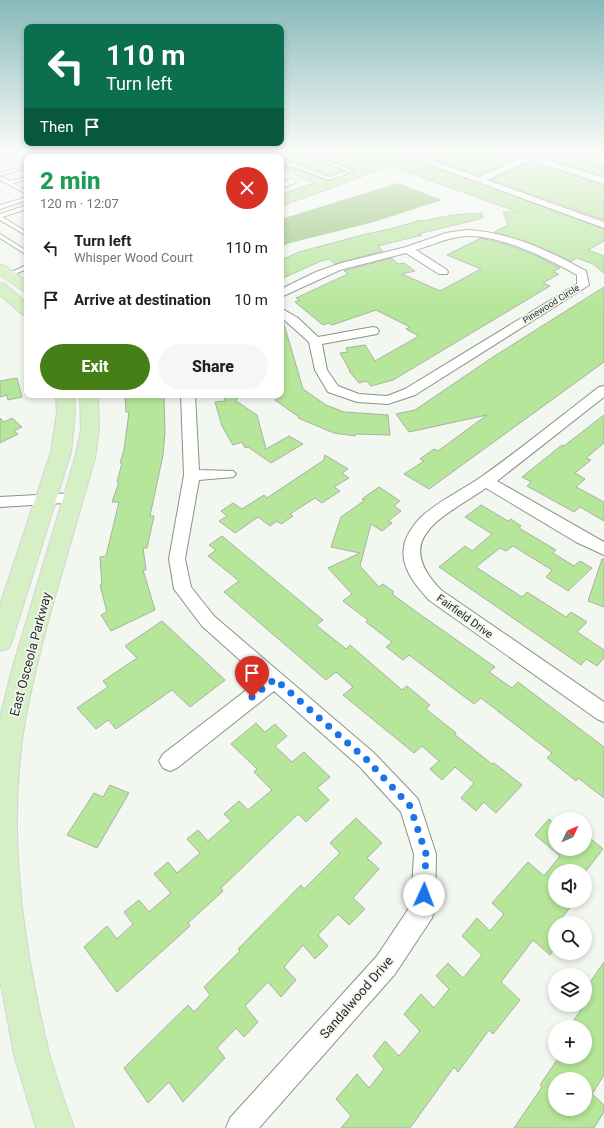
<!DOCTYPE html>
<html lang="en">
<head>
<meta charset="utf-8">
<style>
	:root { --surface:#fff; --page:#f6f6f6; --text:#202124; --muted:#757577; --accent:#477f17 }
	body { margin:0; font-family:Roboto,sans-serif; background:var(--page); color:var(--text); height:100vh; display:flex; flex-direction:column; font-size:15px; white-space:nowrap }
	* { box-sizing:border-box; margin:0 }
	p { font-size:13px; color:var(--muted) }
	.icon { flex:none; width:22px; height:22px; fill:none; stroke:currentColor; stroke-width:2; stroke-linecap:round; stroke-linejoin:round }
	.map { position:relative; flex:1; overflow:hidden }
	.side { position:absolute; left:24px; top:154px; width:260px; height:244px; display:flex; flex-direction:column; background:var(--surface); border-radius:8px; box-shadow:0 2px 6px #0003 }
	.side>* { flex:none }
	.top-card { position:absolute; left:24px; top:24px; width:260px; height:122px; border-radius:8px; box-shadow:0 2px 6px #0003; background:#0b6e4f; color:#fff; overflow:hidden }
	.needle { width:26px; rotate:46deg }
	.buttons { position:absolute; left:548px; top:812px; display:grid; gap:8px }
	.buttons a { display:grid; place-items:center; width:44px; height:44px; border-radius:50%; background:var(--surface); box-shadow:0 2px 6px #0003; font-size:20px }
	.pin { position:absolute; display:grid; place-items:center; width:34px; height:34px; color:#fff; margin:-41px -17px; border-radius:50% 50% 50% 0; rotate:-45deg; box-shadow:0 0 4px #0007 }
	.pin .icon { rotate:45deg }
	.me { position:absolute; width:44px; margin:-22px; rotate:2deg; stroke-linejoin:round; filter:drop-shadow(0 0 3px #0008) }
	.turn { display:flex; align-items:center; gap:14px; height:84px; padding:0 16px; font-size:18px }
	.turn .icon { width:52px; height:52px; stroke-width:2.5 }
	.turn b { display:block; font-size:28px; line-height:34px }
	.then { display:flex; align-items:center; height:38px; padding:0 16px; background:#0003; gap:8px; font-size:15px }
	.round { display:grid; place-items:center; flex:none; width:42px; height:42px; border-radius:21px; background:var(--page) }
	.headline { display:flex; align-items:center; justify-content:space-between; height:68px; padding:0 16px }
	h1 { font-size:24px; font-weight:800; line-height:30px; color:#1e9e55 }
	.primary-button { display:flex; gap:8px; margin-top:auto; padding:8px 16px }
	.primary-button a { flex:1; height:46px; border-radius:24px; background:var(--accent); color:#fff; font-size:16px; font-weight:800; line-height:46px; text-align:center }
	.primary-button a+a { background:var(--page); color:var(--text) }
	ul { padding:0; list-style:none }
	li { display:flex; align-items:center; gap:12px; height:52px; padding:0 16px }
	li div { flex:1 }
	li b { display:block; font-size:15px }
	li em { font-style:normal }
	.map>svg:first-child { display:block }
	.water { fill:#93c276 }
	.building { fill:#b5e699; stroke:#abafa8; fill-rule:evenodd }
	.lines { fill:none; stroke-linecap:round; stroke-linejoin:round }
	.lane-casing { stroke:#8c918a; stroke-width:2 }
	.street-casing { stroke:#8c918a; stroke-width:2 }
	.secondary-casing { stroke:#8c918a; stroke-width:2 }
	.primary-casing { stroke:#d4d5d4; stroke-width:2 }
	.lane { fill:#fff; fill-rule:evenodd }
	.street { fill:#fff; fill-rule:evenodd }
	.secondary { fill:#fff; fill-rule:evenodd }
	.primary { fill:#d4f0c4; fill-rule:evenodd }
	.route { stroke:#1a73e8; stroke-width:7; stroke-dasharray:0 12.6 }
	.labels { text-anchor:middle; stroke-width:3.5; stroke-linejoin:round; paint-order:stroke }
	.far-street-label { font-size:9px; fill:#292b28; stroke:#f2f7f0 }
	.street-label { font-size:11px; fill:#292b28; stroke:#f2f7f0 }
	.near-street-label { font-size:13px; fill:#292b28; stroke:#f2f7f0 }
</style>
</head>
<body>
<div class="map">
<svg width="604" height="1128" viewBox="0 0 604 1128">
	<rect width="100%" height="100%" fill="#f2f7f0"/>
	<path class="water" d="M398,183L442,200L374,222L290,243L281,247V219Z"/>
	<path class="building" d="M281,151H297L343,171L329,175L281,158Z
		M308,151H325L338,156L351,151H392L604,229V241L588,250L604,256V273L593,264L577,258L571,261L528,242L494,232L508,225L503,212H518L390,166L329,189L281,206V194L315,183L281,169V164L328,181L354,172V170Z
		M410,151H489L515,160L479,175Z
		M561,155L567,157L571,156L604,166V176L551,160Z
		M526,163L537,166L540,165L604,185V220L491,180Z
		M482,213L483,218L418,234L422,235L378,246L383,251L335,264L329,259L321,261L281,279V260L299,252L366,234L390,229L421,220L423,221L452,215Z
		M481,238L508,245L537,256L560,268L553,272L559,274L543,283L550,286L393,380L371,386L366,381L359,383L349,371H350L340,353L348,352L346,348L365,345L375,361L419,336L406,329L410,327L376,310L332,325L329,323L323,325L295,302L300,300L296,298L348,274L344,271L392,258L398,264L404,263L415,271L402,274L440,291L481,269L447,255Z
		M604,287V362L429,489L404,474L424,461L420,459L434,449L438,451L487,415L409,432L396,414L415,410L493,357Z
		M283,321L303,389L326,405L344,412L388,415L390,435L355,434V436L334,433L298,418L299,417L275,400L281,397V322Z
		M17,378L22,397L8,400L7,395L0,397V381Z
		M125,395H164L165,432L163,455L150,516H154L147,548H143L146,570H143L155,610L111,631L101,615L107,612L100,585H102L100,557L106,556L119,502H112L119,482H117L122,463H120L124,450L129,412H126Z
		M224,395H239L236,401L257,415L266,449L289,436L303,444L271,463L248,447L245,448L242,442L233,445L222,426L215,402L225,401Z
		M604,415V443L586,458L591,460L575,473L585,479L576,487L604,502V521L580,507L574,512L527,486L531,482L522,477L562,445L564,446Z
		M0,418L4,422L12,418L22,427L14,431L18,434L0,443Z
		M325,455L348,469L342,473L349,478L334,487L340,491L322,503L315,498L290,514L293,516L281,524L277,521L270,526L258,517L235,533L219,521L227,516L221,511L233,503L242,509L264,495L267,498L324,460Z
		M379,487L400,501L394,506L401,511L388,521L392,523L382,531L371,524L360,566L379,587L383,584L394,592L392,594L418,613L495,667L489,672L512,688L518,682L604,747V798L578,778L576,781L547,758L552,753L481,698L474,704L409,655L403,660L386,647L392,642L366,622L368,620L343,601L352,594L328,568L360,553L331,547L341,517L365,500L362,499Z
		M481,505L508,521L511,519L521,526L519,528L556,550L553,553L574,566L580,561L592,568L568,591L546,577L552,570L513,546L506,551L500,548L476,567L522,597L527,592L566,617L571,612L587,622L577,632L604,650V658L597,666L586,659L581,665L439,567L465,546L472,551L492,534L465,517Z
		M222,536L323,620L316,625L346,649L350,645L402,690L407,686L430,705L426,709L456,733L454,734L492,764L494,763L522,785L496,813L484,802L476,811L461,798L474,783L455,767L442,780L430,769L439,761L422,746L414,753L343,695L353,687L336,672L326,680L224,592L239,581L208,556L216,550L209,545Z
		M602,559H604V607L588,601Z
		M162,621L225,680L190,707L172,690L116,729L108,720L96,729L77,708L108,687L103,681L137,658L125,646Z
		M256,723L265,732L275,724L287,736L275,746L292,762L304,752L330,777L317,788L329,800L306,822L298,814L221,888L223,891L188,923L190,926L117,992L84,947L107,926L117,939L133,924L124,912L139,900L149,912L171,893L154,874L168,862L177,873L200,853L187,839L198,830L208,841L231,821L224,814L239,801L248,810L272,790L254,772L257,769L231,744Z
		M110,785L129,793L97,848L67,835L94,793L103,797Z
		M356,818L382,843L367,858L379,869L353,898L365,909L349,925L338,914L318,935L328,946L315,959L303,945L284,967L296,980L281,997L268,982L245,1006L258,1022L244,1037L236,1028L217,1048L225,1058L183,1102L169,1082L148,1103L124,1068L188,1005L194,1012L210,995L204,987L240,951L238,949L301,885L304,889L340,853L330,843Z
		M549,819L555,824V849H585V834L603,849L586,871H555V901H575L558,923H555V948L550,955L533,940L501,982L520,1000L493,1034L489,1030L458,1072L454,1067L410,1128H341L351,1116L336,1099L357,1074L369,1088L384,1069L373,1056L385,1041L399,1056L420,1031L404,1014L421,994L434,1008L449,989L436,976L448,963L463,978L482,955L462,936L477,918L490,931L504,914L492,903L528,862L544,876L560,856L535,835Z
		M604,962V1075L592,1094L604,1105V1112L594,1128H514L542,1087L540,1085L559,1057H585V1027H569L592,994L586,988ZM555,1079H585V1109H555Z"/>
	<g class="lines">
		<g class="lane-casing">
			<path id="lane" d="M0,151H8L0,153Z
				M74,151H81L64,157H57Z
				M94,151H100L110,157H104Z
				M119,151H125L136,157H130Z
				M162,151H168L171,153L162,157H156L165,153Z
				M256,151H262L275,157H269Z
				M298,151H304L353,171L329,180L281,162V159L329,177L347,171Z
				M27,166V168L0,176V173Z
				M0,177L10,181L27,177V179L13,183L27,191V194L0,180Z
				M27,197V200L0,209V205Z
				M27,205V209L2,217L27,232V236L0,220V214Z
				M0,234L27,251V255L0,238Z
				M27,265V269L10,276L5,275Z"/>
		</g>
		<g class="street-casing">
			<path id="street" d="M393,151H405L479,177L522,158L505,151L536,154L537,157L604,178V184L530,160L487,180L604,222V228Z
				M291,178L296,181L294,183L281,189V182Z
				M466,230C507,231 550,251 586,271L589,285L415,395L388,404L357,402L328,392L315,370L309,342L281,317V308L298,318L318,337L373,327L377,328L379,331L377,334L322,344L327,370L338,386L359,394L387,396L405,389L577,284V275C547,258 501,235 466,236C449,237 432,245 416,250L447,270L448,272L447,274H439L406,253L340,270L281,297V289L316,272L341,263L406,247L446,233Z
				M604,386V397L497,481L604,542V555L576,542L486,488C446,516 389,537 441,590L604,702V722L597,719L429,600C416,586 400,567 404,547C405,536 413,526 420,518C438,501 461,491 481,477C521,449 560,417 599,387Z
				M181,395H195L199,470L233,471L236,474L233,477L199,480L185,559L191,587L214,616L374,753L418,799L436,854L435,909L432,918L395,974L259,1128H226L230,1118L377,956L411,905L414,854L401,812L360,767L274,691L177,768L170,771L163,768L159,761L163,754L261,679L202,626L174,589L169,559L184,475Z
				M74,493L80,494L82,498L80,502L0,507V497Z"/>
		</g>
		<g class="secondary-casing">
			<path id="secondary" d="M19,151H37L36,153L0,163V157Z"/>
		</g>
		<g class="primary-casing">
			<path id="primary" d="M0,265L5,266L27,281V291L22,290L0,275Z
				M0,283L5,284L27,303V316L22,314L0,295Z
				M56,395H74L75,412L71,452L12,641L9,648L0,651V605L51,452L57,412Z
				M80,395H98L99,430L95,458C71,544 41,634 25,721C6,831 23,946 49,1053C56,1078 65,1103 74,1128H36L14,1054L0,979V718L11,673L75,458L81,430Z"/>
		</g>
		<use href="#lane" class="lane"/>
		<use href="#street" class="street"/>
		<use href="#secondary" class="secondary"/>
		<use href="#primary" class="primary"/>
	</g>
	<linearGradient id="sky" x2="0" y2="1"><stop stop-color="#86baba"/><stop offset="0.49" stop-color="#f9fbf8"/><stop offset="1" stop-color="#f9fbf8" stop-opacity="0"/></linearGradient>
	<rect width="604" height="309" fill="url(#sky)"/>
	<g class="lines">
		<path class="route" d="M252,697L275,679L367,760L410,806L426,854L424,895"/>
	</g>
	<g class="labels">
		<g class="far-street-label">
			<text transform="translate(551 304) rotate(-32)" y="3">Pinewood Circle</text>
		</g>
		<g class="street-label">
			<text transform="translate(465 616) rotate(36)" y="4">Fairfield Drive</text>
		</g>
		<g class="near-street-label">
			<text transform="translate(30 654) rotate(-75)" y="5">East Osceola Parkway</text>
			<text transform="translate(356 997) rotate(-49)" y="5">Sandalwood Drive</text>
		</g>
	</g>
</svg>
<div class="buttons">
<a><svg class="needle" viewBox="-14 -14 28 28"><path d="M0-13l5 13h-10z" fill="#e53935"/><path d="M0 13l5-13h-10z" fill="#757577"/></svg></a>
<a><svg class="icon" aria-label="sound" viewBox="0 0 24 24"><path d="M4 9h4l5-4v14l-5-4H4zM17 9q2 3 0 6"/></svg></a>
<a><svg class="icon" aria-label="search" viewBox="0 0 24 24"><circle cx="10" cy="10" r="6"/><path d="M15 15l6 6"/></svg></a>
<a><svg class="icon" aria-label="layers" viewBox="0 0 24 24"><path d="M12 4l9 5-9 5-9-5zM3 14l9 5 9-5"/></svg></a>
<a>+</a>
<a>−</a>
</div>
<div class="pin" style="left:252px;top:697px;background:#d93025"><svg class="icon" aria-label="arrive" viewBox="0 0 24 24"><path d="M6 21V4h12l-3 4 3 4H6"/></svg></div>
<svg class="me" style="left:424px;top:895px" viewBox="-20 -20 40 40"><circle r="19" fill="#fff"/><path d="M0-13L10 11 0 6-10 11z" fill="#1a73e8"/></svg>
<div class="top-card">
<div class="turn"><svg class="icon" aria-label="left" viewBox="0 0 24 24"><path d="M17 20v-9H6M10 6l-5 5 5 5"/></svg><div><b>110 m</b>Turn left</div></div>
<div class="then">Then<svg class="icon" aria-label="arrive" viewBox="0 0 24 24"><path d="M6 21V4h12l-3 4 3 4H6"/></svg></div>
</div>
<section class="side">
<div class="headline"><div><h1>2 min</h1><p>120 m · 12:07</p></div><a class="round" style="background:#d93025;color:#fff"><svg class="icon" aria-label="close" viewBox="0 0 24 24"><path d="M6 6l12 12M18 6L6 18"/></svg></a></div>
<ul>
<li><svg class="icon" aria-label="left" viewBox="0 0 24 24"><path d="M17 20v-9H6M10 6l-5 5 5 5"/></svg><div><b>Turn left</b><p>Whisper Wood Court</p></div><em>110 m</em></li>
<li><svg class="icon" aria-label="arrive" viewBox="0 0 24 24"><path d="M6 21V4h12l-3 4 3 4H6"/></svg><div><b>Arrive at destination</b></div><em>10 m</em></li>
</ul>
<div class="primary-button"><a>Exit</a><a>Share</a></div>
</section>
</div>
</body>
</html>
